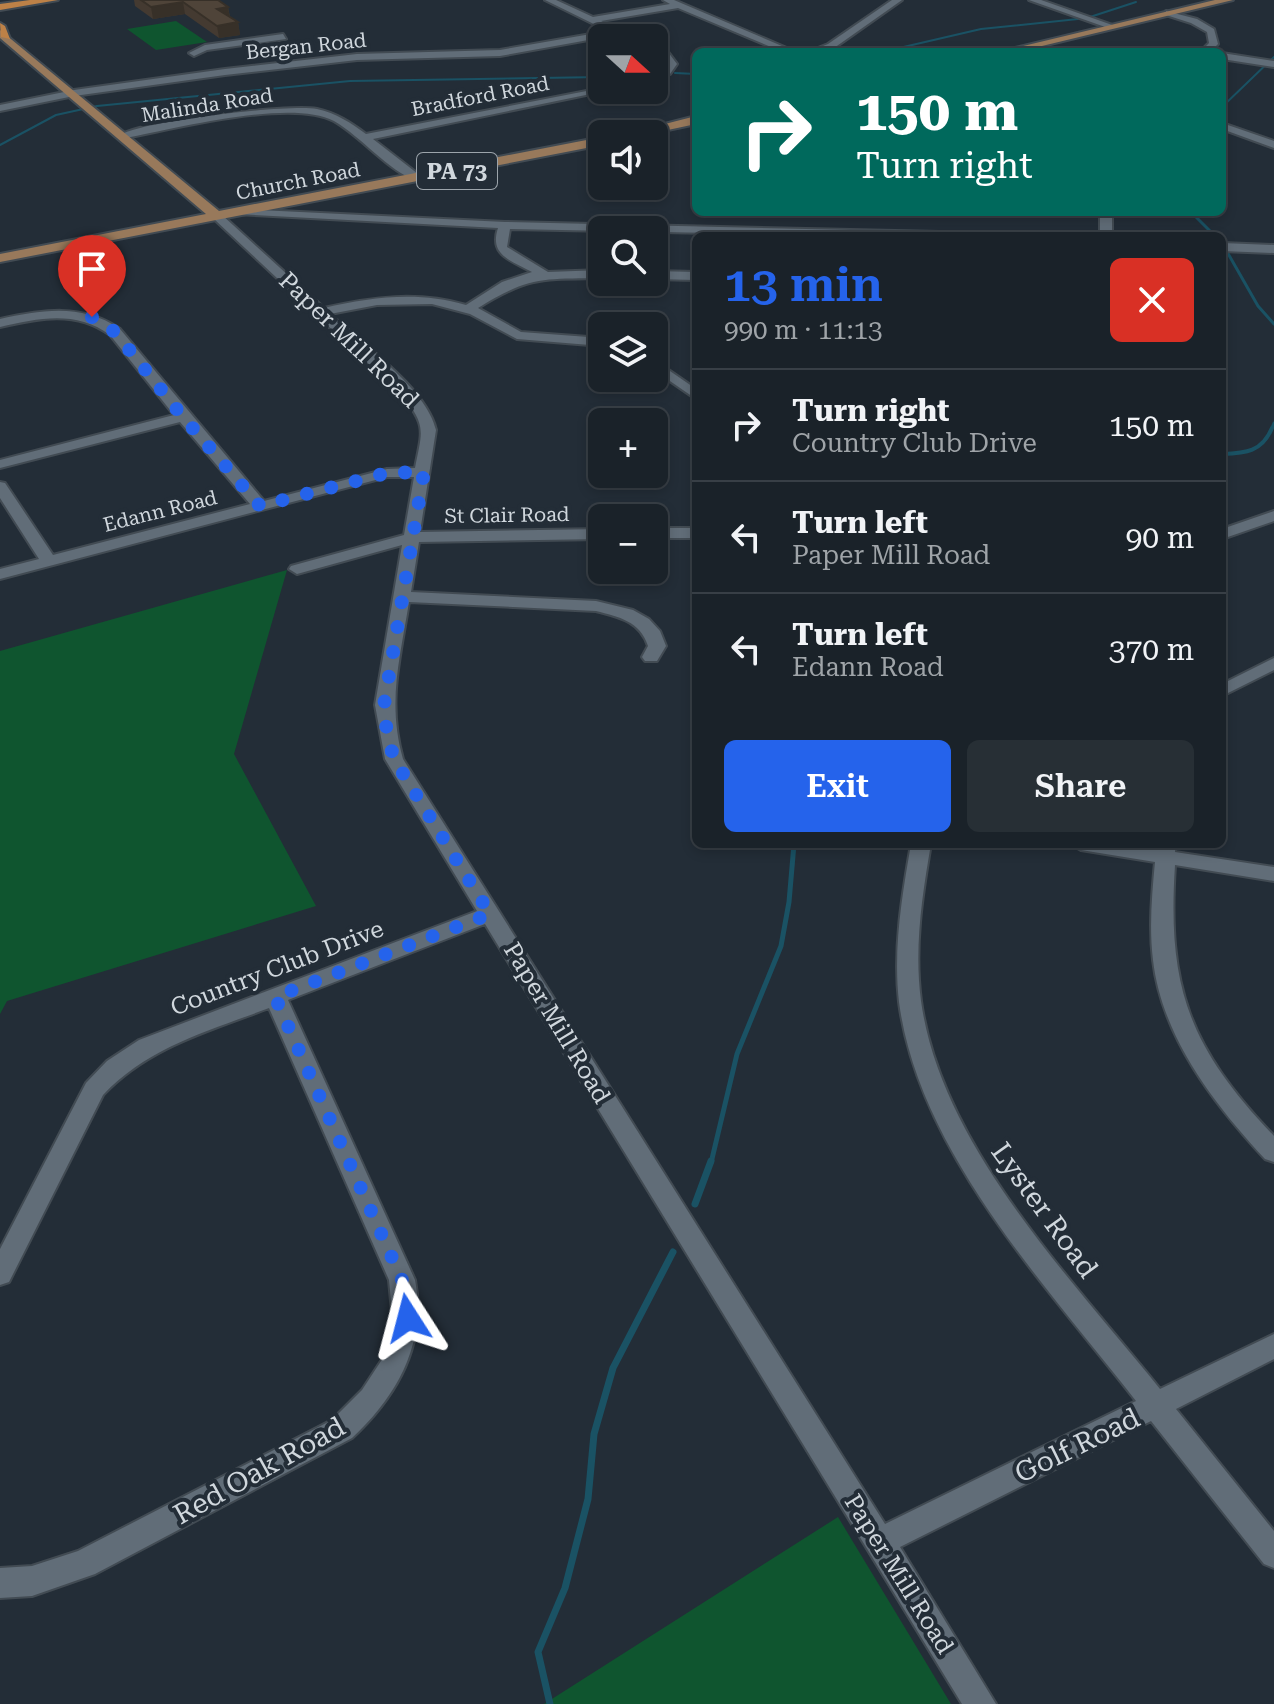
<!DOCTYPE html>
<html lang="en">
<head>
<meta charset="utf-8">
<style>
	:root { --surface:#1a2229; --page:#272f35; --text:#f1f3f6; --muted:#9fa4a8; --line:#383f46; --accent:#2563eb }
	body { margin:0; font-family:"Roboto Serif",serif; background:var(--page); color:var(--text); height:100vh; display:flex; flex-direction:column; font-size:30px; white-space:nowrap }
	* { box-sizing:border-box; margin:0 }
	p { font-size:26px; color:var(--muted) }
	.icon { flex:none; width:44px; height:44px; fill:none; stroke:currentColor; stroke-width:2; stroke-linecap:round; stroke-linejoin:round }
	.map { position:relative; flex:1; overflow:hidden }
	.sheet { position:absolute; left:692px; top:232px; width:534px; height:616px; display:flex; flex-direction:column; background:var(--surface); border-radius:12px; box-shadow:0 4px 12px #0003,0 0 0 2px var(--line) }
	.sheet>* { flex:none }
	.hud { position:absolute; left:692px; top:48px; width:534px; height:168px; border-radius:12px; box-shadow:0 4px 12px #0003,0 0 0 2px var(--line); background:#00695c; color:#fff; overflow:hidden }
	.needle { width:52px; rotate:111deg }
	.controls { position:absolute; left:588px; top:24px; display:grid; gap:16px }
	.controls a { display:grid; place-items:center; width:80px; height:80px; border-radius:12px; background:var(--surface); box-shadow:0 4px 12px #0003,0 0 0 2px var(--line); font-size:40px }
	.pin { position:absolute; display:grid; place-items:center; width:68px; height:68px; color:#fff; margin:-82px -34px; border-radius:50% 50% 50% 0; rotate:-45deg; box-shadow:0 0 8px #0007 }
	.pin .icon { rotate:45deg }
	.me { position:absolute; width:88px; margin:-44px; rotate:351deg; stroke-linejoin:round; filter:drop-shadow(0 0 6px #0008) }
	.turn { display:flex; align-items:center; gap:28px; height:168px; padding:0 32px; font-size:36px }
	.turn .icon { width:104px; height:104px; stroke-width:2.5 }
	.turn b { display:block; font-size:56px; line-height:68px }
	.round { display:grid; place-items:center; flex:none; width:84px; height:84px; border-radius:12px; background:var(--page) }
	.head { display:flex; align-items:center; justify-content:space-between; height:136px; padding:0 32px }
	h1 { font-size:48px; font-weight:600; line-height:60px; color:var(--accent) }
	.primary-button { display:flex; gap:16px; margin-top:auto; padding:16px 32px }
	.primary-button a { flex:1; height:92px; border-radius:12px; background:var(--accent); color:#fff; font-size:32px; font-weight:600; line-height:92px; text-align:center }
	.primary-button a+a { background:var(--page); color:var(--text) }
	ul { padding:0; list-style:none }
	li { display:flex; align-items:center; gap:24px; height:112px; padding:0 32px; border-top:2px solid var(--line) }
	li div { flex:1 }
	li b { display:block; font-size:30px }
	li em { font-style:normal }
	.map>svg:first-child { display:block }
	.green { fill:#0f552f }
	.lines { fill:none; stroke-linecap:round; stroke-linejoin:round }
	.stream-far4 { stroke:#1a5264; stroke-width:2 }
	.stream-far3 { stroke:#1a5264; stroke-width:3 }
	.stream-far2 { stroke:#1a5264; stroke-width:4 }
	.stream-far1 { stroke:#1a5264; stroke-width:5 }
	.stream { stroke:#1a5264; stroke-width:7 }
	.minor-casing { stroke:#424b53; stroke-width:4 }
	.major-casing { stroke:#424b53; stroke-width:4 }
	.highway-casing { stroke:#424b53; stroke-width:4 }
	.minor { fill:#616d78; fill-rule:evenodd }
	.major { fill:#98795b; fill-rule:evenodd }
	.highway { fill:#bd8147; fill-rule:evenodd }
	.wall { fill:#443a31 }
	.shaded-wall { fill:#373028 }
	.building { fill:#4f4439; stroke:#373028; stroke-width:2 }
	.route { stroke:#2563eb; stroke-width:14; stroke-dasharray:0 25.2 }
	.labels { text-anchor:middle; stroke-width:8; stroke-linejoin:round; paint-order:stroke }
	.far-street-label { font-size:20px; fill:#d0d7dd; stroke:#232d37 }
	.shield { fill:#232d37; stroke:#9ca4ab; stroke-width:2 }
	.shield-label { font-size:22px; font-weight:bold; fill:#d0d7dd }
	.street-label { font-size:24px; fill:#d0d7dd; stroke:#232d37 }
	.near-street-label { font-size:28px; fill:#d0d7dd; stroke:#232d37 }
</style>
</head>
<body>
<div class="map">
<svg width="1274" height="1704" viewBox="0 0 1274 1704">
	<rect width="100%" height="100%" fill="#232d37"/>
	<path class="green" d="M176,21L207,42L156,50L127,29Z
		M287,570L234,754L316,906L7,1001L0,1014V651Z
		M838,1517L951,1704H544Z"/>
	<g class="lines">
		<path class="stream-far4" d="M1090,17L1136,2
			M882,52L981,29L1078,19
			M675,73L696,74
			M1222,107L1274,57
			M0,145L56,115L97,106L350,81L602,77"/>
		<path class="stream-far3" d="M1191,212L1215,236
			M1222,243L1258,306L1274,324
			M1271,430L1274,423"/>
		<path class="stream-far2" d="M1222,454C1246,453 1262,452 1272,428"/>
		<path class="stream-far1" d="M711,1163L737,1054L781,946L789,902L794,844"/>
		<path class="stream" d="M695,1204L711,1161
			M550,1704L538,1652L565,1588L588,1499L594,1434L613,1368L673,1252"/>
		<g class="minor-casing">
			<path id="minor" d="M545,0H556L593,17L670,4L663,0H674L796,52H783L678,8L601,21L634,38L616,35L500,56L357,60L225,75L74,96L0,111V105L74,90L225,69L357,54L500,50L608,31Z
				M892,0H902L834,48L808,52L828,44Z
				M1029,0H1041L1115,26L1108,28Z
				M1166,11L1197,19L1214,29L1218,44L1210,52H1200L1209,43L1207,32L1191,23L1166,15Z
				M283,34L286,39L207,50L194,56L189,53L205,45Z
				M654,46L668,52L677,64L670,74L654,82V75L667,64L662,56L654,52Z
				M1222,53L1274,61V67L1222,59Z
				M602,88L610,90L373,139L422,177L423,179L418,182C386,169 363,138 334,121C291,98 174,129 125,138L120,135C143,121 287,104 317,109C336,113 351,123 366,134Z
				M1222,123L1274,141V148L1222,129Z
				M241,209L505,222L1026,234L1028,236H860L510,229L507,247L548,272L602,270V278C543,279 529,276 478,308L521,332L602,338V346L517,339L470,314L432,304L377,305L330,314C361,343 427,389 436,430L420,532L602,529V539L419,542L411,592L596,601L633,610L649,619L660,631L666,646L657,661H645L642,657L648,646C640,621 619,617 596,611L409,602C400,659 387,702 403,759L885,1524L1136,1401C1046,1285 919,1152 899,1002C893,949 902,896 911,844H931C922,896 914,948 921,1001C941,1146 1071,1278 1160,1389L1274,1334V1359L1176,1409L1274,1531V1568L1264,1564L1151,1421L900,1547L996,1704H962L485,924L288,1000L415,1280C427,1343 397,1396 352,1438L95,1574L32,1596L0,1598V1568L32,1566L78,1551L332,1420L362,1390L383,1358L393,1322L389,1280L269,1008C209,1031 148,1047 103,1095L9,1282L0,1285V1249L86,1083L107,1061L139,1040L477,911L385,759L375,705L402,545L297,574L289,569L291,566L404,535L414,477H387L0,579V569L39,559L0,498V482L5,483L53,555L250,504L180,422L0,468V460L174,415L110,335C76,310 39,318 0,327V319C42,310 82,303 120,329L264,501L387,469L415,468C422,431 427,427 403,396L214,219V215H222L324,308C372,297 418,291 466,305L502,282L532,272C511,260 489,256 498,228L237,214L235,212Z
				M1100,212H1112V236H1100Z
				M1222,243L1274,245V253L1222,251Z
				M654,271L696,272V280L654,279Z
				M654,360L696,389V399L654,370Z
				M1274,511V521L1222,539V529Z
				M654,528H696V538H654Z
				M1274,658V670L1222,696V684Z
				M1071,844H1123L1156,849V844H1176L1175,852L1274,867V881L1175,865C1167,987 1189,1047 1274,1136V1162L1265,1159C1214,1104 1162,1037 1153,960C1149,927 1152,894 1155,862L1081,850Z"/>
		</g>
		<g class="major-casing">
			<path id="major" d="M1215,0H1233L1017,52H998Z
				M0,30L219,211L602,137V145L0,262V254L206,214L0,38Z
				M696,116V124L649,134H626Z"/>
		</g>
		<g class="highway-casing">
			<path id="highway" d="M30,0H58L0,10V4Z
				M0,23L5,26L10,39L1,37Z"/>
		</g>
		<use href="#minor" class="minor"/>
		<use href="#major" class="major"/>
		<use href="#highway" class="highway"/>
	</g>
	<path class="wall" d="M134,0H218L228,7L230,17L238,22L240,35L219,38L185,14L153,19L135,6Z"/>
	<path class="shaded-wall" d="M183,2L185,14L153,19L151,7Z
		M228,7L230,19L217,9Z
		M238,22L240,35L219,38L217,26Z"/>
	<path class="building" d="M141,0H218L228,7L217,9L238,22L217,26L183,2L151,7Z"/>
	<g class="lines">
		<path class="route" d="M92,317L115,332L183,417L260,506L387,473L424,472L384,705L387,734L394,759L490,914L275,997L402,1280L408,1299V1318"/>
	</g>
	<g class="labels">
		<g class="far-street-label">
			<text transform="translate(306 46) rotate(-6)" y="7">Bergan Road</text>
			<text transform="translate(480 96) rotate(-11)" y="7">Bradford Road</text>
			<text transform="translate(207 105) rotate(-9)" y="7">Malinda Road</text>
			<text transform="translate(298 181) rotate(-11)" y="7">Church Road</text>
			<text transform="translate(160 511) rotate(-14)" y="7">Edann Road</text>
			<text transform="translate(507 515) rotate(-1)" y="7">St Clair Road</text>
		</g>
		<rect class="shield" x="417" y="153" width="80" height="36" rx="6"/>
		<g class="shield-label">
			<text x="457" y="179">PA 73</text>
		</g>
		<g class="street-label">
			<text transform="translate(349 340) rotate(44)" y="8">Paper Mill Road</text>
			<text transform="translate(277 968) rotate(-21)" y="8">Country Club Drive</text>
			<text transform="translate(557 1023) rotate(59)" y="8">Paper Mill Road</text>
			<text transform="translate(899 1574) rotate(58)" y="8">Paper Mill Road</text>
		</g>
		<g class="near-street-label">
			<text transform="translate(1045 1210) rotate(54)" y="10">Lyster Road</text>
			<text transform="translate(1077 1445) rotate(-26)" y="10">Golf Road</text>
			<text transform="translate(259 1470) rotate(-29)" y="10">Red Oak Road</text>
		</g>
	</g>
</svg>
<div class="controls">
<a><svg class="needle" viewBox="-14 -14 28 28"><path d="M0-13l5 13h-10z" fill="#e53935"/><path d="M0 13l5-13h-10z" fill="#9fa4a8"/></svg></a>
<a><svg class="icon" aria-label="sound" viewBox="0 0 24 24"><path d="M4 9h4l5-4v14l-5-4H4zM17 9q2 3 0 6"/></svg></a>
<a><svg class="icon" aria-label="search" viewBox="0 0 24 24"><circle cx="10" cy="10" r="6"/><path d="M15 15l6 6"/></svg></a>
<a><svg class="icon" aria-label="layers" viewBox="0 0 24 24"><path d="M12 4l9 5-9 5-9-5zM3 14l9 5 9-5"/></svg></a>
<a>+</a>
<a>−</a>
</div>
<div class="pin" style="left:92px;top:317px;background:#d93025"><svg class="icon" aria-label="arrive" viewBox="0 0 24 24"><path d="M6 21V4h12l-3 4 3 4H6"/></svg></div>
<svg class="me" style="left:408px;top:1318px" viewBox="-20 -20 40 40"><path d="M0-17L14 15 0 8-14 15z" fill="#2563eb" stroke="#fff" stroke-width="4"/></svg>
<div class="hud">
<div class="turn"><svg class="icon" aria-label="right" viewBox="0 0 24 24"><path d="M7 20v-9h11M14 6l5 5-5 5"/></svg><div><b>150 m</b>Turn right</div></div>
</div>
<section class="sheet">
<div class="head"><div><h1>13 min</h1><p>990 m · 11:13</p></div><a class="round" style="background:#d93025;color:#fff"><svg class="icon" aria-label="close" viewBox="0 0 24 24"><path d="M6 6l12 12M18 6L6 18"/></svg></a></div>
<ul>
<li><svg class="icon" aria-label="right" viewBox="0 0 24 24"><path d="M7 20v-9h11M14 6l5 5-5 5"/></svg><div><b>Turn right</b><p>Country Club Drive</p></div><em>150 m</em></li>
<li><svg class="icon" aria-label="left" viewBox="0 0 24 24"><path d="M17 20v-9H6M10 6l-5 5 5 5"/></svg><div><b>Turn left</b><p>Paper Mill Road</p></div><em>90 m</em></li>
<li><svg class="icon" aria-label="left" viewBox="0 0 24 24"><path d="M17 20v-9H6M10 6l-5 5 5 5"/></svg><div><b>Turn left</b><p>Edann Road</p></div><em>370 m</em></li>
</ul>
<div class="primary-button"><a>Exit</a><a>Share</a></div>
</section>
</div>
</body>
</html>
